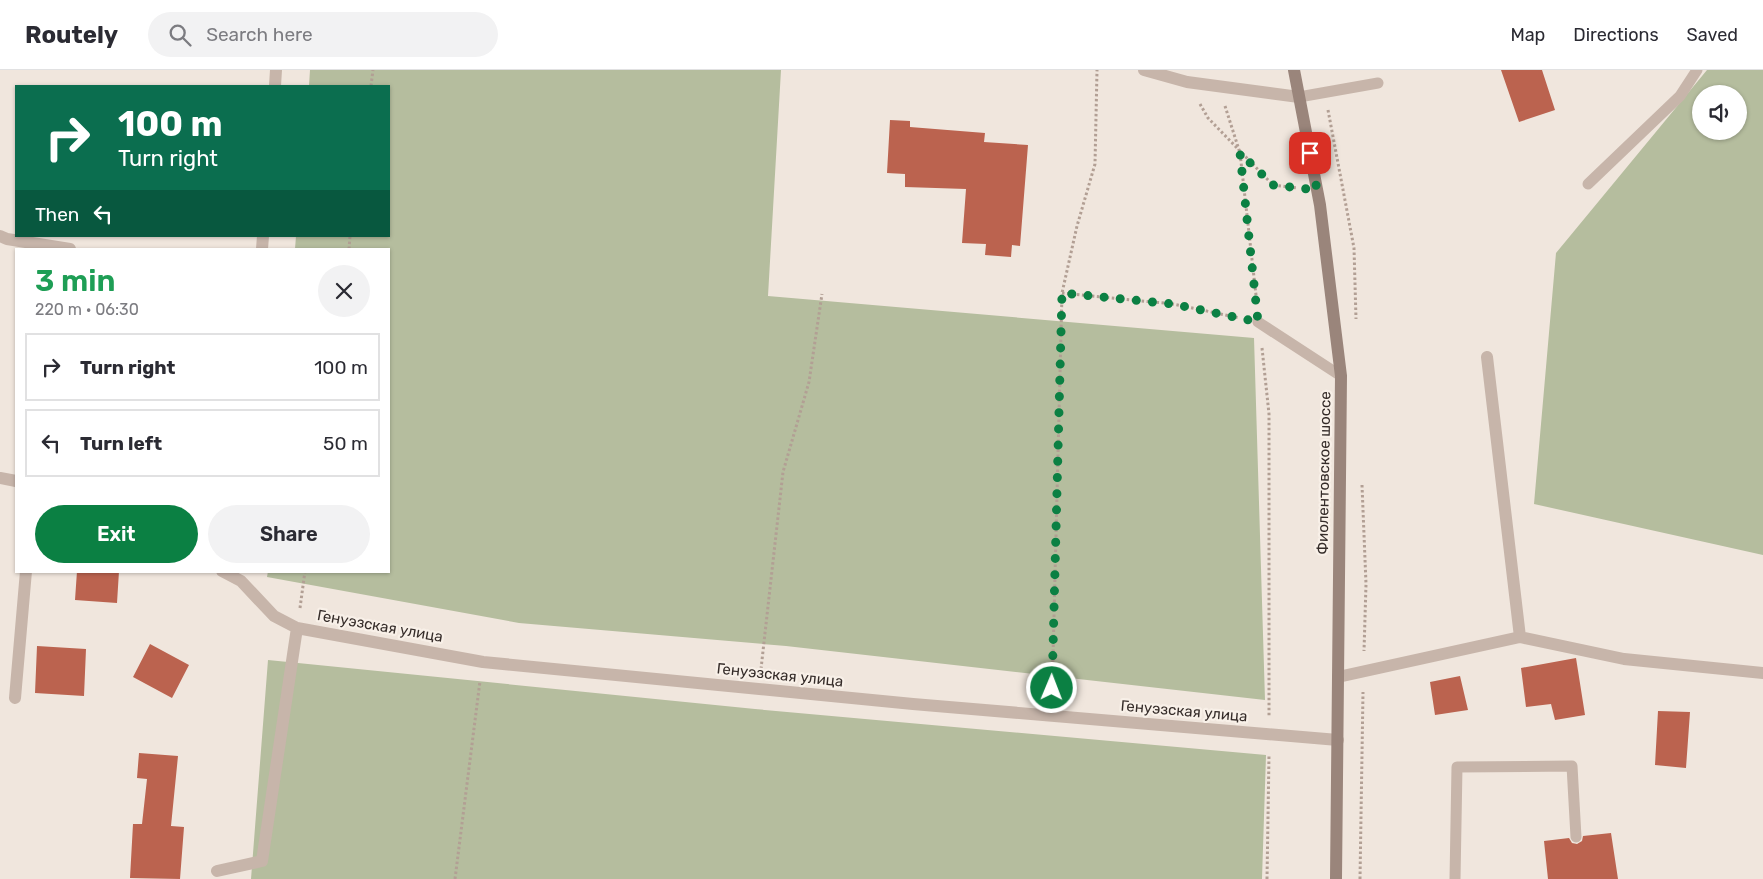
<!DOCTYPE html>
<html lang="en">
<head>
<meta charset="utf-8">
<style>
	:root { --surface:#fff; --page:#f2f2f3; --text:#2b2b33; --muted:#7c7c81; --line:#e1e1e2; --accent:#0b8043 }
	body { margin:0; font-family:Rubik,sans-serif; background:var(--page); color:var(--text); height:100vh; display:flex; flex-direction:column; font-size:19px; white-space:nowrap }
	* { box-sizing:border-box; margin:0 }
	p { font-size:16px; color:var(--muted) }
	.icon { flex:none; width:28px; height:28px; fill:none; stroke:currentColor; stroke-width:2; stroke-linecap:round; stroke-linejoin:round }
	.map { position:relative; flex:1; overflow:hidden }
	.panel { position:absolute; left:15px; top:178px; width:375px; height:325px; display:flex; flex-direction:column; background:var(--surface); border-radius:0px; box-shadow:0 1px 4px #0004 }
	.panel>* { flex:none }
	.top-card { position:absolute; left:15px; top:15px; width:375px; height:152px; border-radius:0px; box-shadow:0 1px 4px #0004; background:#0b6e4f; color:#fff; overflow:hidden }
	.controls { position:absolute; left:1692px; top:15px; display:grid; gap:10px }
	.controls a { display:grid; place-items:center; width:55px; height:55px; border-radius:50%; background:var(--surface); box-shadow:0 1px 4px #0004; font-size:25px }
	.pin { position:absolute; display:grid; place-items:center; width:42px; height:42px; color:#fff; margin:-21px; border-radius:10px; box-shadow:0 2px 8px #0006 }
	.me { position:absolute; width:55px; margin:-28px; rotate:1deg; stroke-linejoin:round; filter:drop-shadow(0 0 4px #0008) }
	.turn { display:flex; align-items:center; gap:18px; height:105px; padding:0 20px; font-size:22px }
	.turn .icon { width:65px; height:65px; stroke-width:2.5 }
	.turn b { display:block; font-size:35px; line-height:42px }
	.then { display:flex; align-items:center; height:48px; padding:0 20px; background:#0003; gap:10px; font-size:19px }
	.round { display:grid; place-items:center; flex:none; width:52px; height:52px; border-radius:26px; background:var(--page) }
	.headline { display:flex; align-items:center; justify-content:space-between; height:85px; padding:0 20px }
	h1 { font-size:30px; font-weight:600; line-height:38px; color:#1e9e55 }
	.action { display:flex; gap:10px; margin-top:auto; padding:10px 20px }
	.action a { flex:1; height:58px; border-radius:30px; background:var(--accent); color:#fff; font-size:20px; font-weight:600; line-height:58px; text-align:center }
	.action a+a { background:var(--page); color:var(--text) }
	ul { padding:0; list-style:none }
	li { display:flex; align-items:center; gap:15px; height:68px; margin:0 10px 8px; padding:0 10px; border:2px solid var(--line); border-radius:0px }
	li div { flex:1 }
	li b { display:block; font-size:19px }
	li em { font-style:normal }
	header { display:flex; align-items:center; gap:30px; box-sizing:border-box; height:70px; padding:0 25px; background:var(--surface); border-bottom:1px solid var(--line) }
	header strong { font-size:24px }
	nav { display:flex; gap:28px; margin-inline-start:auto; font-size:18px }
	.search { width:350px; height:45px; background:var(--page); display:flex; align-items:center; gap:12px; box-sizing:border-box; padding:0 18px; border-radius:28px; color:var(--muted); font-size:19px }
	.map>svg:first-child { display:block }
	.green { fill:#b5bd9e; fill-rule:evenodd }
	.building { fill:#bb634f }
	.lines { fill:none; stroke-linecap:round; stroke-linejoin:round }
	.path { stroke:#b29f94; stroke-width:3; stroke-dasharray:2.5 2.5; stroke-linecap:butt }
	.service { stroke:#c7b5aa; stroke-width:11 }
	.minor { stroke:#c7b5aa; stroke-width:12 }
	.secondary { stroke:#9a857b; stroke-width:12 }
	.route { stroke:#0b8043; stroke-width:9; stroke-dasharray:0 16.2 }
	.labels { text-anchor:middle; stroke-width:4.5; stroke-linejoin:round; paint-order:stroke }
	.street-label { font-size:15px; fill:#352c29; stroke:#f8f0e8 }
</style>
</head>
<body>
<header>
<strong>Routely</strong>
<div class="search"><svg class="icon" aria-label="search" viewBox="0 0 24 24"><circle cx="10" cy="10" r="6"/><path d="M15 15l6 6"/></svg>Search here</div>
<nav><a>Map</a><a>Directions</a><a>Saved</a></nav>
</header>
<div class="map">
<svg width="1763" height="809" viewBox="0 0 1763 809">
	<rect width="100%" height="100%" fill="#f0e6dd"/>
	<path class="green" d="M310,0H781L768,226L1254,268L1265,630L786,576L519,553L267,507L268,501H389V179H295L296,166H389V16H309Z
		M1707,0H1763V485L1534,434L1556,183ZM1701,24H1739V61H1701Z
		M268,590L755,639L1266,685L1262,809H251Z"/>
	<path class="building" d="M1501,0H1542L1555,40L1519,52Z
		M890,50L910,51V57L985,63L984,72L1028,75L1020,176L1012,175L1011,187L985,185L986,174L962,173L966,119L905,117V104L887,103Z
		M77,501H119L117,533L75,530Z
		M150,574L189,595L172,628L133,607Z
		M37,576L86,579L84,626L35,623Z
		M1576,588L1585,645L1555,650L1551,634L1526,637L1521,598Z
		M1460,606L1468,640L1435,645L1430,612Z
		M1658,641L1690,642L1686,698L1655,695Z
		M139,683L178,686L171,756L184,757L180,809L130,808L133,754H142L147,709L137,708Z
		M1611,763L1618,809H1548L1544,771L1569,768L1572,773L1577,774L1582,771L1583,766Z"/>
	<g class="lines">
		<path class="path" d="M371,16L373,0
			M1200,34L1208,48L1273,115L1297,118
			M1225,36L1240,83L1257,234
			M1328,40L1354,178L1356,249
			M349,179L350,166
			M1062,223L1173,234L1240,248
			M1262,278L1269,344V646
			M1362,415L1366,514L1364,581
			M300,538L305,501
			M761,599L783,402L809,312L822,224
			M1052,627L1062,223L1077,156L1095,94L1097,0
			M455,809L480,611
			M1267,809L1269,685
			M1360,809L1363,622"/>
		<path class="service" d="M1299,27L1378,13
			M1588,114L1680,26L1697,0
			M1258,252L1341,306
			M1455,809L1457,697L1572,696L1576,767"/>
		<path class="minor" d="M1144,0L1187,12L1299,27
			M275,16L276,0
			M0,166L7,169L70,179
			M262,179L263,166
			M1487,287L1520,567
			M0,408L16,411
			M222,501L241,511L274,546L297,558L483,592L913,634L1338,670
			M1338,607L1520,567L1624,589L1763,603
			M15,628L26,501
			M217,801L262,791L297,558"/>
		<path class="secondary" d="M1294,0L1320,135L1341,306L1336,809"/>
	</g>
	<g class="lines">
		<path class="route" d="M1052,618L1062,223L1173,234L1258,252L1240,83L1273,115L1317,120L1310,83"/>
	</g>
	<g class="labels">
		<g class="street-label">
			<text transform="translate(1324 403) rotate(-89)" y="5">Фиолентовское шоссе</text>
			<text transform="translate(380 556) rotate(10)" y="5">Генуэзская улица</text>
			<text transform="translate(780 605) rotate(6)" y="5">Генуэзская улица</text>
			<text transform="translate(1184 641) rotate(5)" y="5">Генуэзская улица</text>
		</g>
	</g>
</svg>
<div class="controls">
<a><svg class="icon" aria-label="sound" viewBox="0 0 24 24"><path d="M4 9h4l5-4v14l-5-4H4zM17 9q2 3 0 6"/></svg></a>
</div>
<div class="pin" style="left:1310px;top:83px;background:#d93025"><svg class="icon" aria-label="arrive" viewBox="0 0 24 24"><path d="M6 21V4h12l-3 4 3 4H6"/></svg></div>
<svg class="me" style="left:1052px;top:618px" viewBox="-20 -20 40 40"><circle r="17" fill="#0b8043" stroke="#fff" stroke-width="3"/><path d="M0-11L8 9 0 5-8 9z" fill="#fff"/></svg>
<div class="top-card">
<div class="turn"><svg class="icon" aria-label="right" viewBox="0 0 24 24"><path d="M7 20v-9h11M14 6l5 5-5 5"/></svg><div><b>100 m</b>Turn right</div></div>
<div class="then">Then<svg class="icon" aria-label="left" viewBox="0 0 24 24"><path d="M17 20v-9H6M10 6l-5 5 5 5"/></svg></div>
</div>
<section class="panel">
<div class="headline"><div><h1>3 min</h1><p>220 m · 06:30</p></div><a class="round"><svg class="icon" aria-label="close" viewBox="0 0 24 24"><path d="M6 6l12 12M18 6L6 18"/></svg></a></div>
<ul>
<li><svg class="icon" aria-label="right" viewBox="0 0 24 24"><path d="M7 20v-9h11M14 6l5 5-5 5"/></svg><div><b>Turn right</b></div><em>100 m</em></li>
<li><svg class="icon" aria-label="left" viewBox="0 0 24 24"><path d="M17 20v-9H6M10 6l-5 5 5 5"/></svg><div><b>Turn left</b></div><em>50 m</em></li>
</ul>
<div class="action"><a>Exit</a><a>Share</a></div>
</section>
</div>
</body>
</html>
